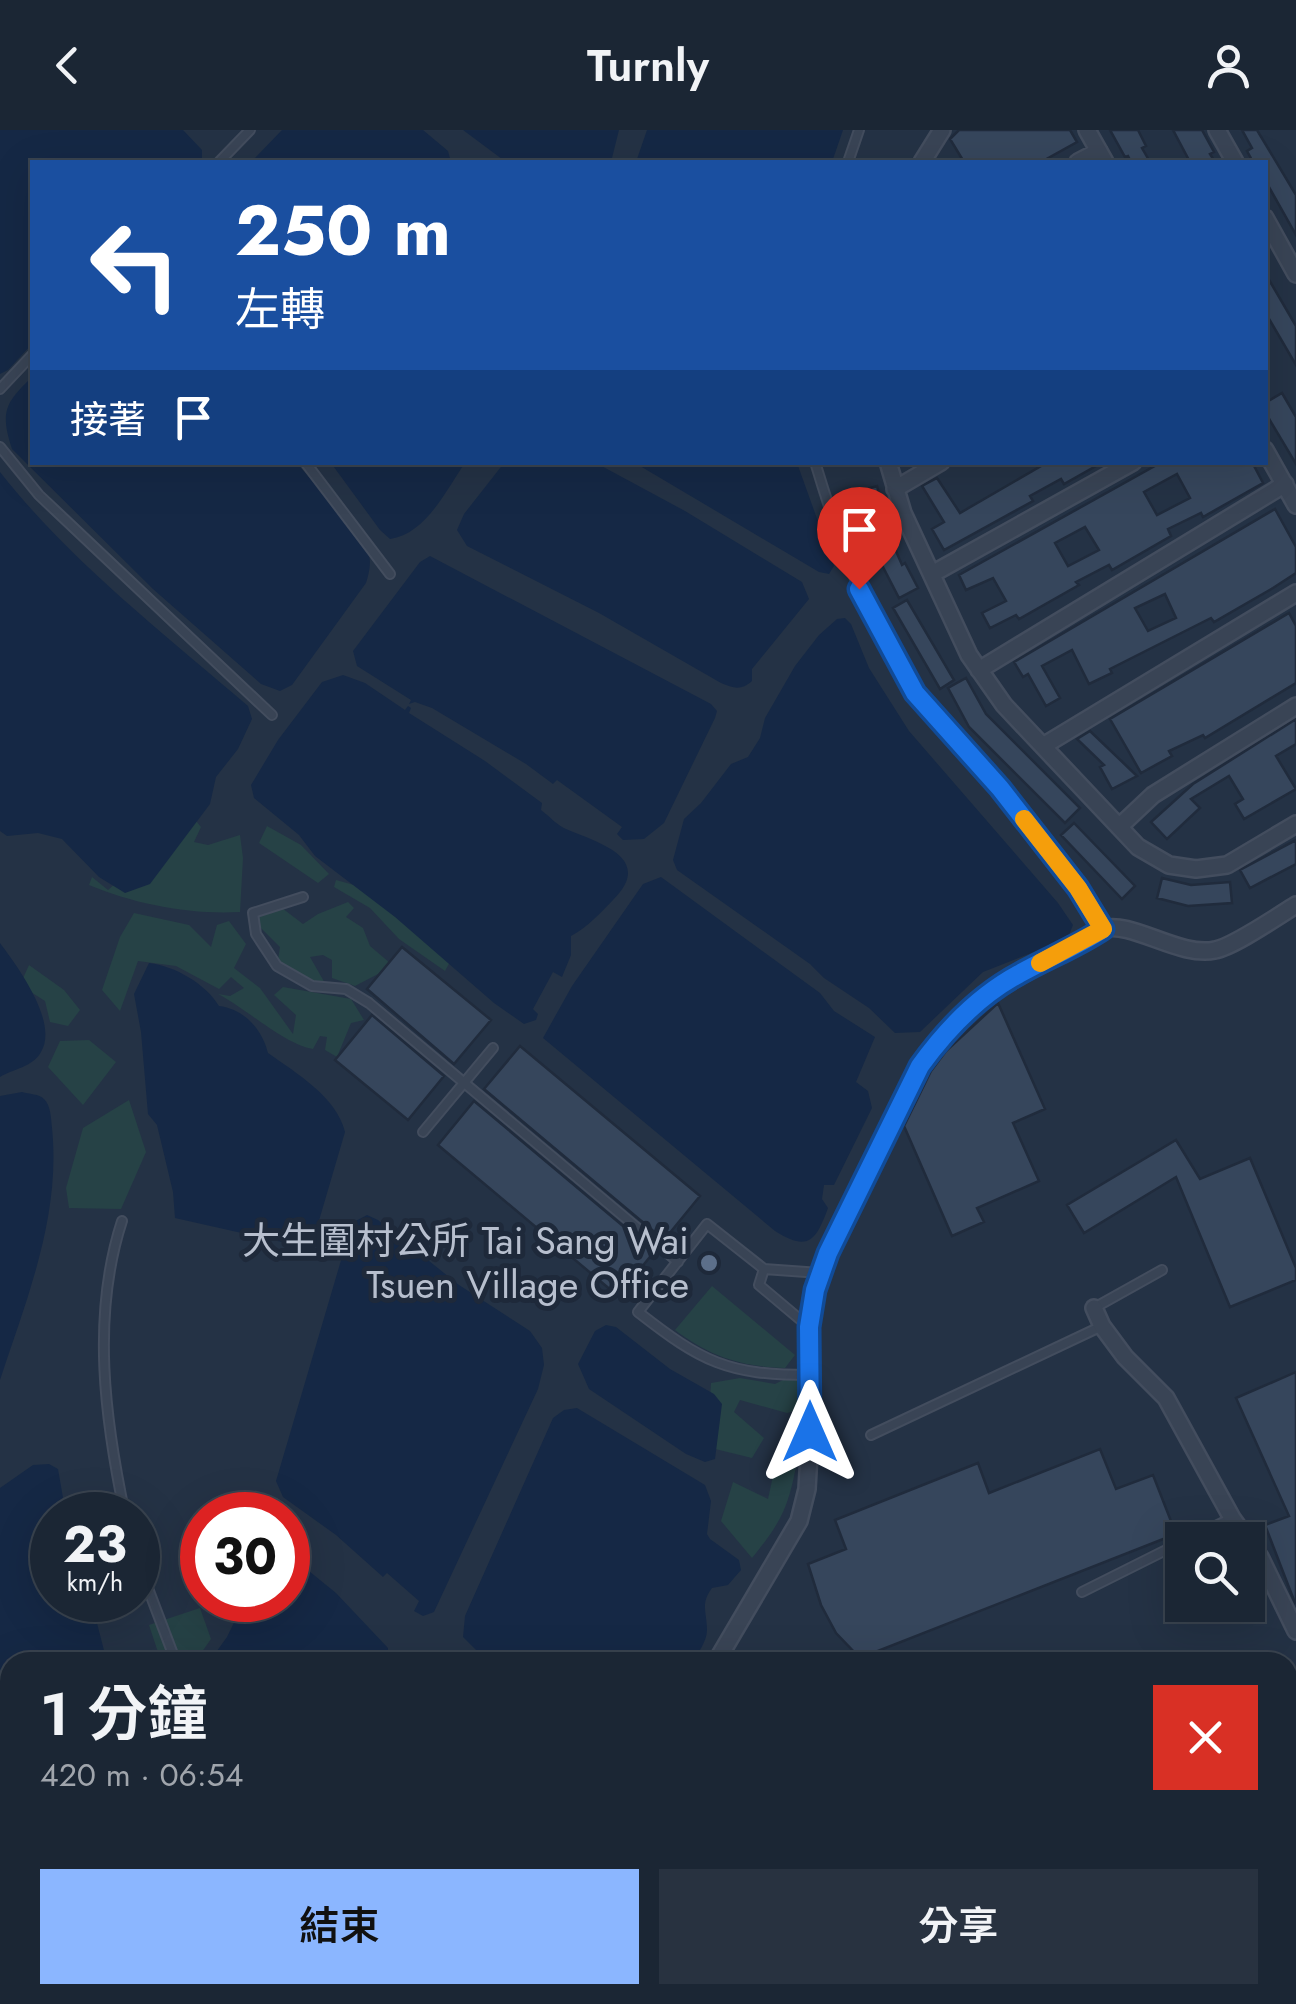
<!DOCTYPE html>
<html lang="zh-TW">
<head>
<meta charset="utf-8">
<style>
	:root { --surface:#1b2634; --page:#283240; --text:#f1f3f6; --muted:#a0a5ac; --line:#39434f; --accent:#8bb6ff }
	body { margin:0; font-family:Jost,"Noto Sans TC",sans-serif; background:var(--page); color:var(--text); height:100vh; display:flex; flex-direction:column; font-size:38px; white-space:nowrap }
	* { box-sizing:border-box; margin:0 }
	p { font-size:32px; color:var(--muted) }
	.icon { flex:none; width:55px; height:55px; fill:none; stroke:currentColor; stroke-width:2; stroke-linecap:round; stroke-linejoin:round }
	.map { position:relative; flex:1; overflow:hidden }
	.panel { position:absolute; left:0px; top:1522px; width:1298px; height:352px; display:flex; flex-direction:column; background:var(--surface); border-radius:30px 30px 0 0; box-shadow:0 10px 40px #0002,0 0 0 2px var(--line) }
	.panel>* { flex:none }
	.banner { position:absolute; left:30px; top:30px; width:1238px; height:305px; border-radius:0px; box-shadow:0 10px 40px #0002,0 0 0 2px var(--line); background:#1a4fa0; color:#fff; overflow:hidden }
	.tools { position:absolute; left:1165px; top:1392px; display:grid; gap:20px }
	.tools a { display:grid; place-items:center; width:100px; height:100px; border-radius:0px; background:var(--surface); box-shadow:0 10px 40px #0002,0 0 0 2px var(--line); font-size:50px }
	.speed { position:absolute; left:30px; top:1362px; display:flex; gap:20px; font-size:50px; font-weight:700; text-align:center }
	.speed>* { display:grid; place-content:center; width:130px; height:130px; border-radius:50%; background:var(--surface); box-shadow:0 10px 40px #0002,0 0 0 2px var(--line); line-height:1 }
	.speed small { font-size:25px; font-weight:400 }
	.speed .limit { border:15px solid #d22; background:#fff; color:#111 }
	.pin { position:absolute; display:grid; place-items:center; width:85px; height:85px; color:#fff; margin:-102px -42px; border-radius:50% 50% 50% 0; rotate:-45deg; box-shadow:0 0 10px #0007 }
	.pin .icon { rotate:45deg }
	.me { position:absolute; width:110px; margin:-55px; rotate:0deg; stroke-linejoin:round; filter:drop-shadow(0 0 8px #0008) }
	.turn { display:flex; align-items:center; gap:35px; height:210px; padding:0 40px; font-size:45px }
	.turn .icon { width:130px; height:130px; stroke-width:2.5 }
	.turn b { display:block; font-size:70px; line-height:85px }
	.then { display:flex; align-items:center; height:95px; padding:0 40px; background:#0003; gap:20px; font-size:38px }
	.round { display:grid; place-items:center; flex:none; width:105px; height:105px; border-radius:0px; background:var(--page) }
	.head { display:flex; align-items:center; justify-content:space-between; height:170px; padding:0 40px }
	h1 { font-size:60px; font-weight:600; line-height:75px }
	.action { display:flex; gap:20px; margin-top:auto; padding:20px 40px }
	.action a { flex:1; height:115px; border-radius:0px; background:var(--accent); color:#111; font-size:40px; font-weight:600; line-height:115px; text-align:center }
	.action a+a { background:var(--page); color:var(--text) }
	header { display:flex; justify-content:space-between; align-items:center; height:130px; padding:0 40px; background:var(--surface); font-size:45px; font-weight:600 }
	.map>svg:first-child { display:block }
	.green { fill:#264246 }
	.water { fill:#152845 }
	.building { fill:#36465c; stroke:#202b3c; stroke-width:2.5; fill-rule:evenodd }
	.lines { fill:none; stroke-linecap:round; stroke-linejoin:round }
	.service-casing { stroke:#434d5e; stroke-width:12 }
	.minor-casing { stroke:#434d5e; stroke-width:20 }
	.path { stroke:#405b5e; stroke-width:2.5; stroke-dasharray:8 8; stroke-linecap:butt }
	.service { stroke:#394455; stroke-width:8 }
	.minor { stroke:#394455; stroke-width:15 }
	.route-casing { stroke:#114b97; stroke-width:25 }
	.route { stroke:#1a73e8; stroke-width:18 }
	.slow { stroke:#f59e0b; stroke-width:18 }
	.service-dot { fill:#5c6f8a; stroke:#1e293a; stroke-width:4 }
	.labels { text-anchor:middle; stroke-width:10; stroke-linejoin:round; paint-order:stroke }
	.poi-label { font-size:38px; fill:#b7bfce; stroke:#1e293a; text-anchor:end }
</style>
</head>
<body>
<header><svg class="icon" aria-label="back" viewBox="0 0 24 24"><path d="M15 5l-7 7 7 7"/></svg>Turnly<svg class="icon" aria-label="person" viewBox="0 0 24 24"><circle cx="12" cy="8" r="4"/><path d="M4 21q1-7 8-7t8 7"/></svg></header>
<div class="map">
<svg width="1296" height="1874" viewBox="0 0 1296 1874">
	<rect width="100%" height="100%" fill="#243245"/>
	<path class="green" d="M192,686L201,697L194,712L208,715L240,705L243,728L240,782C191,785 134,774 89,755L92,747L108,760Z
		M267,696L301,715L329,744L318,753L259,713Z
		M336,750L361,757L451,830L445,841L399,809L370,778L334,757Z
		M348,772L354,778L346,787L363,798L370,816L390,833L378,844L355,856L332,848V830L323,825L310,827L326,855L305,852L277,836L280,817L254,791L278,775L303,794L318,784Z
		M134,783L189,795L211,817L217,795L229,791L246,814L234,838L260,858L293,904L296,885L274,865L283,857L351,869L364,890L351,893L337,927L325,920L327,907L320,906L313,919C285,915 247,879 218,864L230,866L244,858L231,847L219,859L176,836L138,831L120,881L102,860L120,807Z
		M29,835L64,860L80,880L68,896L50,892L45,871L20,855Z
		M89,910L116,932L83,975L48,937L60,911Z
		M129,970L146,1022L121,1079L69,1078L66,1058L83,998Z
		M712,1156L795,1225L785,1238C742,1237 709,1226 675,1200Z
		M795,1244L806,1278L787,1283L740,1270L734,1282L764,1308L752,1328L707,1317L711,1253L740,1248L775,1254Z
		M798,1326C789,1375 784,1389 752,1428L721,1391L733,1352L768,1369L776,1332Z
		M200,1478L211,1509L199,1526L159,1525L149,1495Z"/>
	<path class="water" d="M0,0H183L202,20V32H32V214L8,240L0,244Z
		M282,0H423L448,21L451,32H251Z
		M463,0H619L611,32H506Z
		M647,0H843L832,32H636Z
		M32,247V332L297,333C314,355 359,397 368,422C372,432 369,443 366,453L292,555L280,561L261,554L153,459L12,319C0,282 5,273 32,247Z
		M331,333H465C446,360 426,404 390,409L380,400Z
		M504,333H596L685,381L802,452L809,469L752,539V551C741,561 733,558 721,553L599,483L467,416L457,400L464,384Z
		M635,333H797L834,436L829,444L819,442Z
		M0,342C70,431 162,502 248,576L252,589L238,619L216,647L210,674L150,754L125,763L99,747L62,709L38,703L7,706L0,701Z
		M430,426L711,574L717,581L715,588L664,693L644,709L623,710L617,704L622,697L557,650L553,654L526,634L432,578L415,572L409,574L411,570L357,536L353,521L420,432Z
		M845,488L851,494L869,538L909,601L1058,773L1073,795L1069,805L1062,811L983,842L920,902L895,903L869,878L824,848L810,834L677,740L673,730L684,689L701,673L731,634L748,627L760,608L765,588L795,536L819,505L837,489Z
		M343,545L365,553L405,580L408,576L411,578L409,583L485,631L542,673L541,680C549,686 558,696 566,699C599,713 655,728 613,770C599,784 589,796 571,806V825L562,847L553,842L533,879L538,884L536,890L524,894L494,873L395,787L315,726L299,705L254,668L251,655L278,610L322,552Z
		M661,747L820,863L834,881L875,907L856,952L868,961L872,978L834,1055H824L822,1069L828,1078C816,1111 808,1122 775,1101L543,908L572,856L643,754Z
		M0,813C17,836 59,892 41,922C33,937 13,939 0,947Z
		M149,833C175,836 206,854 219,876C244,879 262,899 268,923C296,943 337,967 345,1002L313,1111L300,1116L175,1088L173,1062L157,995L148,984L141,902L134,864Z
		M22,962C29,964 39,964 44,969C51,975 51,990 52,998C61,1086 27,1168 0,1250V966Z
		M367,1085L378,1090L459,1155L530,1201L542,1218L544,1235L538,1259L434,1482L423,1486L414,1481L419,1471L387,1443L383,1447L336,1405L283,1367L276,1351L352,1093Z
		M606,1195L616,1197L670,1239L714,1264L722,1274L715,1329L705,1332L686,1324L589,1259L578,1234L595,1201Z
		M577,1278L705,1355L711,1371L707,1404L710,1409L739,1430L741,1440L728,1455L712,1458C700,1474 707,1482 707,1500C707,1511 698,1523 693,1532H488L463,1507L465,1486L553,1288L564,1280Z
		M49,1334L58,1339L66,1385H52V1470H91L107,1532H10V1597L0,1574V1358L33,1335Z
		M288,1424L336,1463L388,1518L387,1532H209L227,1507L245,1470H288Z
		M10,1740V1865H60L56,1874H0V1765Z
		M104,1865H245L252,1874H101Z
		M634,1865H856L864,1874H634Z"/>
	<path class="building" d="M959,0H1070L1077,12L1041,32H964L950,9Z
		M1110,0H1138L1146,16L1142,18L1150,32H1131L1128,26L1125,27Z
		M1173,0H1202L1214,22L1210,24L1215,32H1190Z
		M1242,0H1257L1296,65V105L1265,50V32H1253L1247,21L1252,18Z
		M1265,143L1296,196V235L1265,182Z
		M1282,263L1296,287V334L1265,282V273Z
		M1048,332H1103L1064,354L1061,349L1030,366L1033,371L944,420L932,399L944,392L922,356L937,348L960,383Z
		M1162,332H1252L1263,353L1203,387L1201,383L1168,399L1171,406L1112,440L1109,435L1076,452L1079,455L1019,489L1016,485L990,498L982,483L1006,471L993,448L966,460L959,445ZM1177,344L1190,368L1157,385L1144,362ZM1085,397L1099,420L1068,436L1055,413Z
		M877,356L884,383L880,384L902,435L905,433L918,458L899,468L867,406L856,362Z
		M1275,379L1296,417V443L1273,458L1214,492L1211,488L1110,539L1112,543L1089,554L1072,520L1042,536L1060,568L1046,576L1028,544L1023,547L1014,532ZM1165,464L1176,488L1148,501L1135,478Z
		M907,470L954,550L940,559L893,478Z
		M1289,483L1296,496V553L1205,608L1203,605L1169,621L1172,626L1141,643L1110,589Z
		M966,548L986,584L1080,678L1065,693L969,597L948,558Z
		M1296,589V614L1276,626L1296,659L1244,689L1235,674L1243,669L1229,646L1191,669L1200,678L1167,709L1151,692L1193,654Z
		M1090,601L1137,646L1112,659L1100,637L1104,635L1077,609Z
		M1074,693L1135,756L1122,769L1061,705Z
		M1296,710V734L1250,758L1240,740Z
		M1162,748L1191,755L1230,752L1232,773L1188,776L1157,768Z
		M402,817L491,890L454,934L367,859Z
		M998,873L1045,979L1013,993L1039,1051L977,1078L984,1092L952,1106L904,996L931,941L946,921Z
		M372,885L444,946L408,990L335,930Z
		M520,916L700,1066L664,1110L484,959Z
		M474,971L654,1122L618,1166L438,1015Z
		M1176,1010L1200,1049L1250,1028L1296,1138V1150L1230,1177L1176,1047L1084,1103L1067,1075Z
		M1296,1242V1473H1295L1265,1395L1289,1386L1236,1268Z
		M1100,1319L1116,1359L1153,1345L1176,1404L860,1528L836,1503L821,1475L808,1434L846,1419L835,1390L978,1333L989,1363Z"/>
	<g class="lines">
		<g class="service-casing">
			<path id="service" d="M219,32L250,0
				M848,32L859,0
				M0,259L32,225
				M0,317L39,365L272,585
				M305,332L390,444
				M815,332C838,408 869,500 916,565C941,598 971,626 999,656C1037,700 1073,749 1103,799
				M303,767L253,783L256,804L277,836L312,856L346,859L369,873L678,1132
				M423,1002L493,918
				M122,1091C91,1186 105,1290 125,1385
				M764,1139L759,1155L809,1197
				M1094,1178L1162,1140
				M810,1245C727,1245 702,1232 638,1182L707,1094L764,1139L820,1143
				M871,1305L1102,1196
				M1187,1410L1232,1388
				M138,1432L176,1532
				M1082,1462L1182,1412"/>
		</g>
		<g class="minor-casing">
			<path id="minor" d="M1087,0L1105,32
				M1217,0L1235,32
				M922,32L942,0
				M1078,32L1099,21
				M1265,88L1296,144
				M1265,320L1296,375
				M888,332L903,383L969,525L1004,575L1138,717L1169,735L1196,739L1227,735L1296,694
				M895,359L941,332
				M932,444L1133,332
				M979,540L1285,354
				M1043,616L1296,463
				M1119,697L1153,665L1296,576
				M1094,1178L1102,1196L1125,1227L1166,1268L1232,1388L1260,1427L1296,1501
				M716,1532L799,1391L807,1359L812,1273L809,1197L815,1161L828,1123L921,935C964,875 1006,851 1070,819C1081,813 1092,803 1103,799C1131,790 1180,828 1215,820C1233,817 1278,786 1296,775
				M416,1865L432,1874
				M500,1874L514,1865"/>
		</g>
		<path class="path" d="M0,1614L10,1631"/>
		<use href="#service" class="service"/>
		<use href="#minor" class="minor"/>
	</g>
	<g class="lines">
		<g class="route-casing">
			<path id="route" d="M810,1302L809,1197L815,1160L828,1123L920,936C946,900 980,865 1019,844C1047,828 1076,817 1103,799L1078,758L1000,658L915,563L859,459"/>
		</g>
		<use href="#route" class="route"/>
		<path class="slow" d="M1024,689L1078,758L1103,799L1040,833"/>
	</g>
	<circle class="service-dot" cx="709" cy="1133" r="10"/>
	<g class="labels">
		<g class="poi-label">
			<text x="689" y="1124">大生圍村公所 Tai Sang Wai<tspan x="689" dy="44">Tsuen Village Office</tspan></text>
		</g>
	</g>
</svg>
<div class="tools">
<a><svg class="icon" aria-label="search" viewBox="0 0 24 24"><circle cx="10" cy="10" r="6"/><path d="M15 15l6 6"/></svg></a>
</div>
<div class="speed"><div>23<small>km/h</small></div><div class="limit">30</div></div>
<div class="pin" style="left:859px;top:459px;background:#d93025"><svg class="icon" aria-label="arrive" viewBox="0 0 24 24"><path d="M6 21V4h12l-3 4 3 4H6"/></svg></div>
<svg class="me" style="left:810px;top:1302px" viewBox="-20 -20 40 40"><path d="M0-17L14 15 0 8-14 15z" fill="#1a73e8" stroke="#fff" stroke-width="4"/></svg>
<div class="banner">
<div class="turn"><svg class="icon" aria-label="left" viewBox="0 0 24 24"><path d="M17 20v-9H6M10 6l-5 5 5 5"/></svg><div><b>250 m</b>左轉</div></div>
<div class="then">接著<svg class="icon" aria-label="arrive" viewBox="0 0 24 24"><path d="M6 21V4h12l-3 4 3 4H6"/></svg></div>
</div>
<section class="panel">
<div class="head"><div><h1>1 分鐘</h1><p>420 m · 06:54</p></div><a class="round" style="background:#d93025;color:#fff"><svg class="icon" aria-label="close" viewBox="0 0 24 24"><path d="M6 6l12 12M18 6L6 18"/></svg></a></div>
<div class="action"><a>結束</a><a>分享</a></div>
</section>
</div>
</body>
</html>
